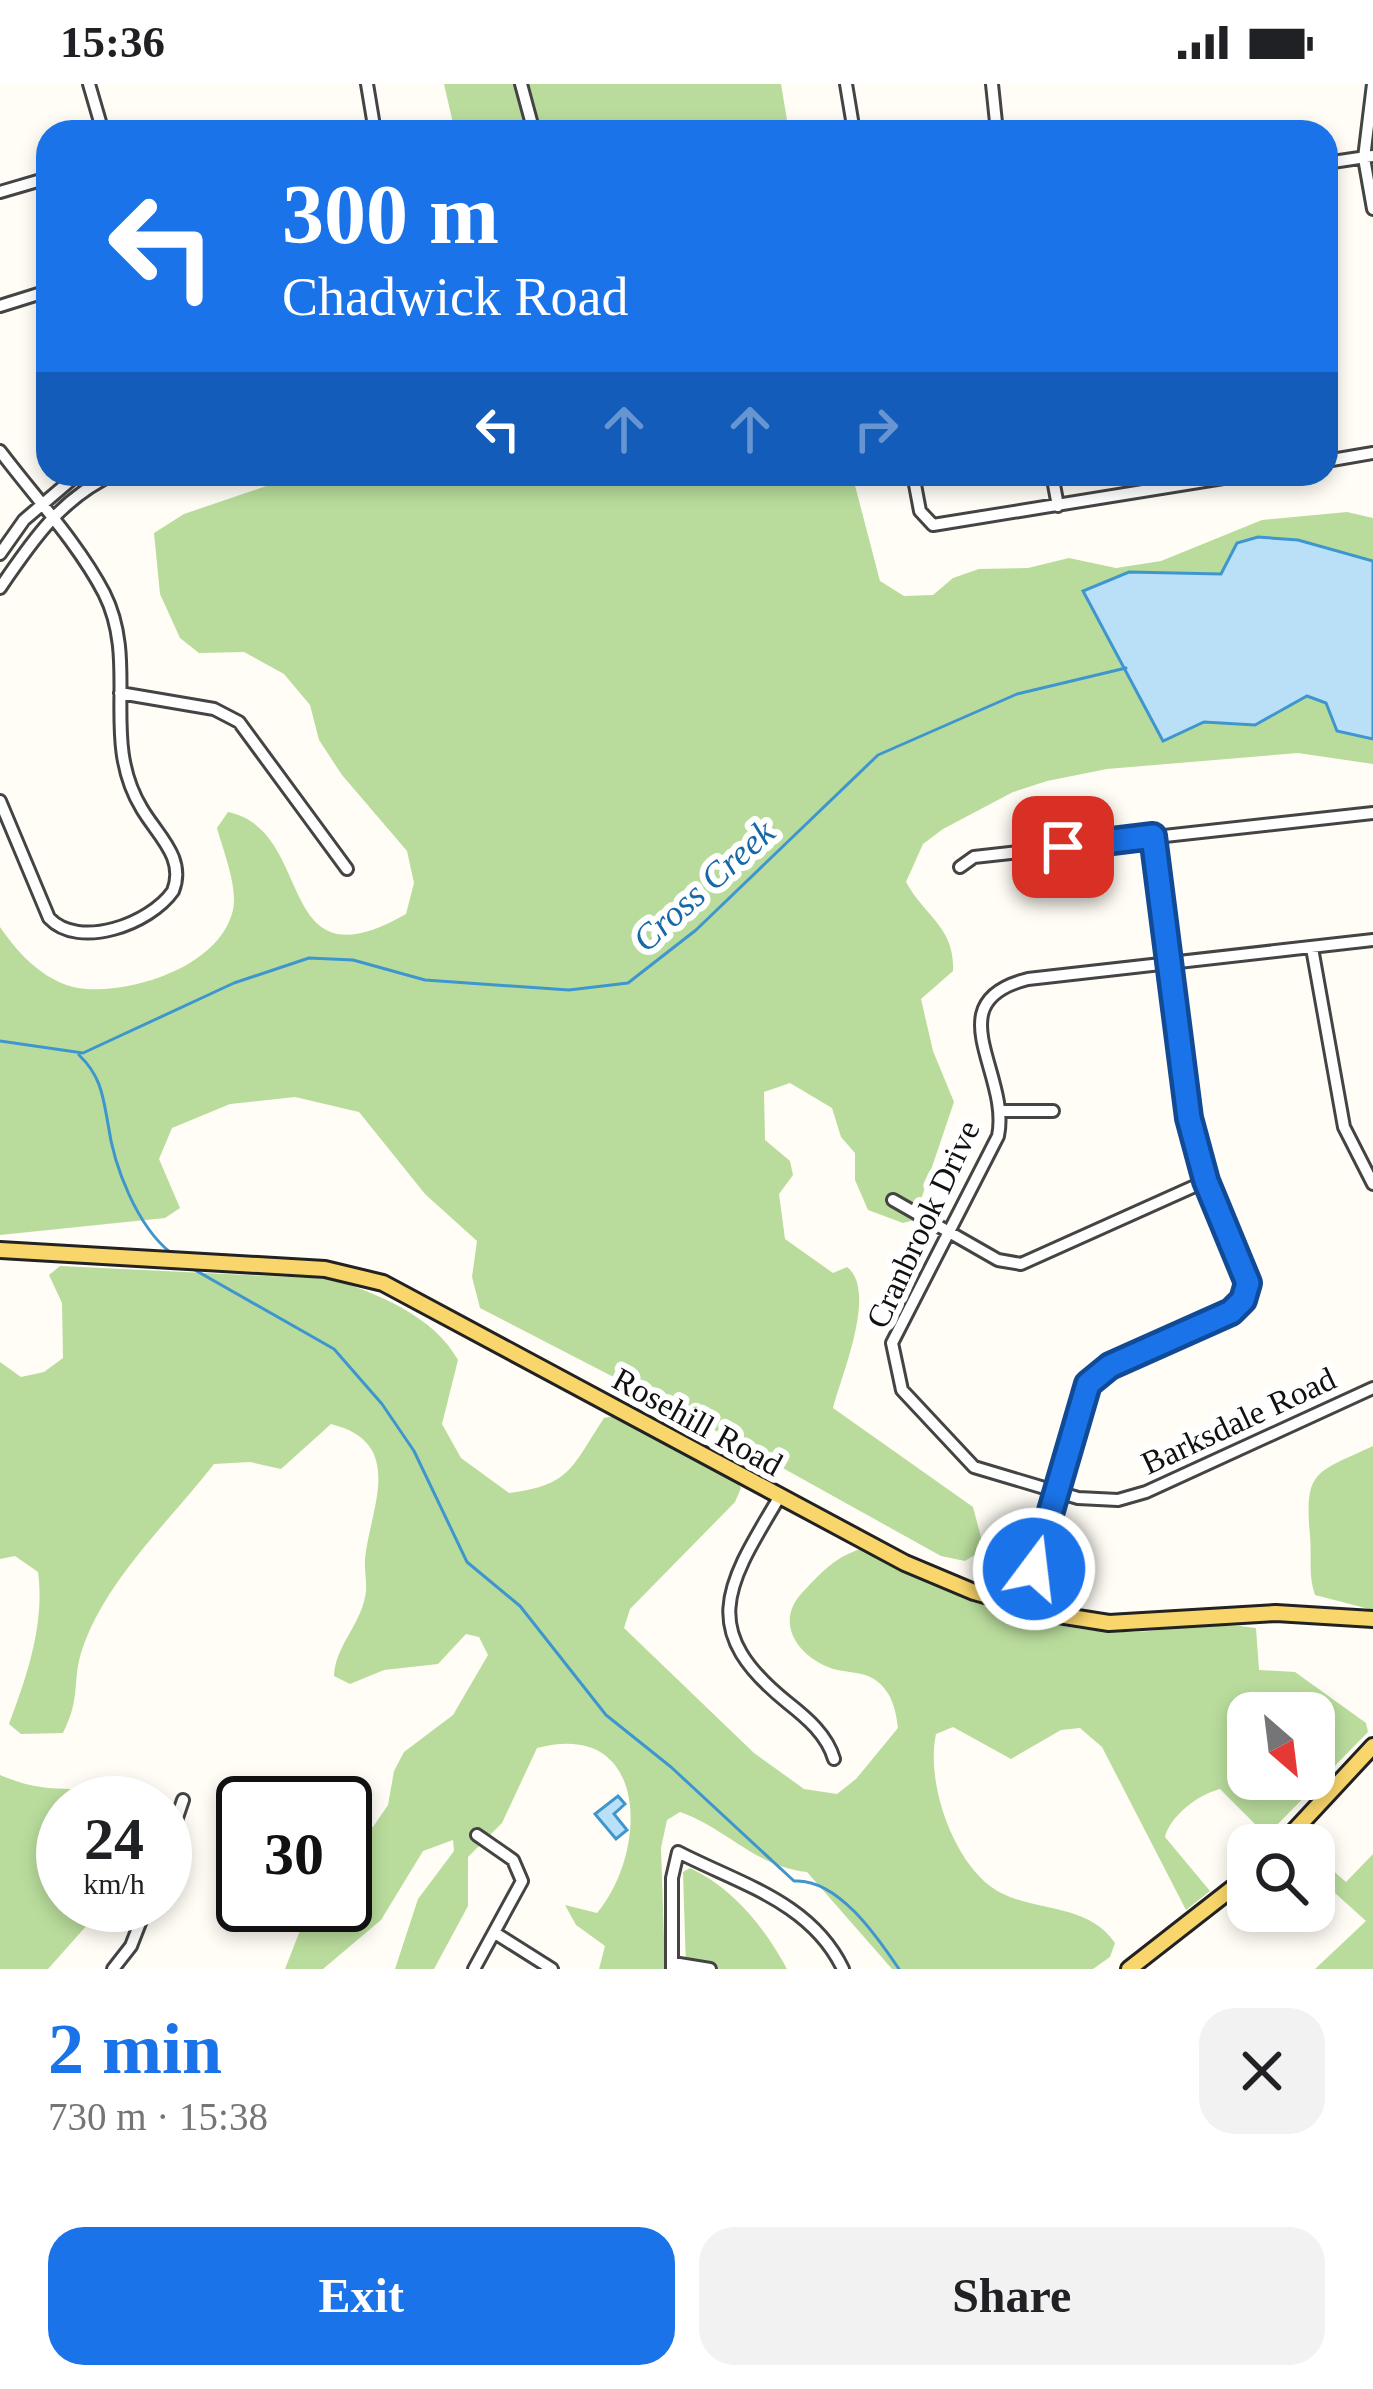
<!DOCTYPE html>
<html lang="en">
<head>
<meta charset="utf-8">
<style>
	:root { --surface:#fff; --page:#f2f2f2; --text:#202124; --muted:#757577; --accent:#1a73e8 }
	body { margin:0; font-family:"Times New Roman",serif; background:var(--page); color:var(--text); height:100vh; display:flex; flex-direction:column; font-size:45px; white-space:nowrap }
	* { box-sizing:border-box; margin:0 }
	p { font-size:39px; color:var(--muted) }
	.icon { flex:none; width:66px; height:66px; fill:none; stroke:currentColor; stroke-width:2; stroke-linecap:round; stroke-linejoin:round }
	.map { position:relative; height:1885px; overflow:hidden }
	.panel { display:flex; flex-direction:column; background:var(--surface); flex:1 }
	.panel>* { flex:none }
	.top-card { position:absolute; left:36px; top:36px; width:1302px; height:366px; border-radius:36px; box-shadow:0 6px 18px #0003; background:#1a73e8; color:#fff; overflow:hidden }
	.needle { width:78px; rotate:152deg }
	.buttons { position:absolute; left:1227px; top:1608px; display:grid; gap:24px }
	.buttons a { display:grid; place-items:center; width:108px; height:108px; border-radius:24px; background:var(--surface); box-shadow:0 6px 18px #0003; font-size:60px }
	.speed { position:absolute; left:36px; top:1692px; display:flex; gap:24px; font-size:60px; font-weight:700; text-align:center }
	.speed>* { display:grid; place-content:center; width:156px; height:156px; border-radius:50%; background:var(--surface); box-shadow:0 6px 18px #0003; line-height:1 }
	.speed small { font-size:30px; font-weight:400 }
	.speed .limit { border:6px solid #111; border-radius:18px; background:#fff; color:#111 }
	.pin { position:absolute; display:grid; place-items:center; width:102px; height:102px; color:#fff; margin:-51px; border-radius:24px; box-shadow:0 6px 18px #0006 }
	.me { position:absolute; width:132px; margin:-66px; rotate:15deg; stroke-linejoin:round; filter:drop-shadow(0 0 9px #0008) }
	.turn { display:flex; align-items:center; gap:42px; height:252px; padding:0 48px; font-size:54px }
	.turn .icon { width:156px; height:156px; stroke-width:2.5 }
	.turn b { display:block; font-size:84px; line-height:102px }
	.lanes { display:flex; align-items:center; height:114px; padding:0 48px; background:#0003; justify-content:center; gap:60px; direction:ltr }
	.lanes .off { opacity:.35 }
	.round { display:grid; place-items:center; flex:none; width:126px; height:126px; border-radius:36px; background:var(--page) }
	.headline { display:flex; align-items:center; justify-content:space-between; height:204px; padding:0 48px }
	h1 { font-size:72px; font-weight:800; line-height:90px; color:var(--accent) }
	.button { display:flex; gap:24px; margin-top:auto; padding:24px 48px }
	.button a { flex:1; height:138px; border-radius:36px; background:var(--accent); color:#fff; font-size:48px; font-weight:800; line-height:138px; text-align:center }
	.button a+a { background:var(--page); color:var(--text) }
	.status { display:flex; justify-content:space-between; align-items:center; height:84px; padding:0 60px; background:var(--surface); direction:ltr }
	.status svg { height:33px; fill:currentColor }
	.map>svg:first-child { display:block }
	.forest { fill:#b9dc9c; fill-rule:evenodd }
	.water { fill:#b9e0f7; stroke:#3f96cf; stroke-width:3 }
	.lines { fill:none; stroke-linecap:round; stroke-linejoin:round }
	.stream { stroke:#3f96cf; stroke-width:3 }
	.minor-casing { stroke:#444; stroke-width:16 }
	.major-casing { stroke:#222; stroke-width:20 }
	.minor { stroke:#fff; stroke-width:10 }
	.major { stroke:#f9d66b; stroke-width:14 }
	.route-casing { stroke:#114b97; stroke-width:30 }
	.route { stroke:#1a73e8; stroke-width:21 }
	.labels { text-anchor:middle; stroke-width:12; stroke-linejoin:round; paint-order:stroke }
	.street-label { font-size:33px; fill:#111; stroke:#fff }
	.water-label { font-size:36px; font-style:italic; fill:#1768a6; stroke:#fff }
</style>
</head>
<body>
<div class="status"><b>15:36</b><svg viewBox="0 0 49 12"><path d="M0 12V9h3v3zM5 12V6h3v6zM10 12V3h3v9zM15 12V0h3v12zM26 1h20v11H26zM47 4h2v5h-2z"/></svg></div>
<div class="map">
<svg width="1373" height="1885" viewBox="0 0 1373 1885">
	<rect width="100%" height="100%" fill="#fffdf5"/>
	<path class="forest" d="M444,0H781L789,48H455Z
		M302,390H852L880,497L904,512L933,511L953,494L979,485L1028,484L1069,474L1116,484L1161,477L1262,436L1347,428L1373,434V680L1298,669L1107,685L1047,697L1013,708L943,745L923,760L906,798C925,833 955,843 953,887L921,915L933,967L954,1018L914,1136L903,1139L868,1126L855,1096V1069L841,1053L832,1024L790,999L764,1008L765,1056L790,1077L793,1091L779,1110L785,1155L833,1189L847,1183C878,1207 841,1292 833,1324L973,1423L984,1465L965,1477L941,1472L689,1332L480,1224L472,1193L477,1157L425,1110L359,1028L295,1013L230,1020L172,1044L159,1075L180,1124L165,1134L0,1151V843C19,871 49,903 87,905C138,908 220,881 233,826C238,803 223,766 217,744L228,728C317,746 272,907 406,830L414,799L407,767L342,691L319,656L310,621L284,590L244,568L199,569L180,554L160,510L154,449L184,430Z
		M60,1182L330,1195C376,1208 435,1233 458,1276L442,1340L461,1374L509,1409C571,1401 571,1384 604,1334L619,1331L734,1392L741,1404L735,1418L630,1525L624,1544L754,1669L804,1705L837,1710L856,1695L898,1644C896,1625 891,1606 874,1595C862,1587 841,1589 828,1583C796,1570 776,1538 801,1510C820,1490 834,1473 861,1465C943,1504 1024,1545 1117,1548C1162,1549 1212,1536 1256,1544L1259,1586L1295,1588L1366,1639L1368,1648L1275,1743L1263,1748L1220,1705C1199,1710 1170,1732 1165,1753L1210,1807L1186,1826L1102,1663L1080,1644L1061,1646L1011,1675L953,1643L936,1650C926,1697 951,1772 990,1802C1027,1830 1086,1816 1115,1859L1110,1873L1093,1885H892L807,1788C754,1782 728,1745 680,1728L667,1736L661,1764L665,1885H599L605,1862L576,1841L565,1821L597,1829C649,1767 649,1634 537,1664L502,1739L468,1773V1822L434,1885H395L418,1815L454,1767L453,1756L423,1767L381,1836L323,1885H285L310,1821H345V1737L373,1743L388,1721L394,1687L404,1668L453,1631L488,1571L479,1553L466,1550L438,1580L384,1586L350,1600L334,1592C335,1563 360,1541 365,1513C368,1501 364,1487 365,1475C370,1424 407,1359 331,1340L281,1385L250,1378L214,1380C169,1438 104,1497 81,1569C72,1600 81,1613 63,1649L21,1650L9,1640C27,1592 45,1540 38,1488L15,1472L0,1475V1278L21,1293L44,1288L63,1274L62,1219L49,1191ZM1248,1629H1314V1695H1248Z
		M1373,1362V1526L1315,1511C1308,1490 1312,1474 1310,1452C1304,1386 1315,1389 1373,1362Z
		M0,1691C52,1713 71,1700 118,1708C128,1710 128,1712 133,1719H63V1821L104,1822L48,1885H0Z
		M1314,1770L1346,1798L1373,1770V1885H1315L1366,1837L1314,1790Z
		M690,1784C733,1804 765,1844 787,1885H686L683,1788Z"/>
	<path class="water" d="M1258,453L1298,456L1373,477V655L1337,647L1326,619L1307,612L1255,641L1204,638L1163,657L1083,507L1129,488L1221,490L1237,459Z
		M618,1712L625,1720L614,1730L627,1746L616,1755L595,1730Z"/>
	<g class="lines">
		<path class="stream" d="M0,957L83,969L234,899L309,874L353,876L425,896L569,906L628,899L696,846L878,671L1017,610L1126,584
			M79,971C101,992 103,1012 108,1040C114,1083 137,1142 171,1169
			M188,1182L334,1265L382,1320L414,1367L467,1478L520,1522L606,1631L671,1683L794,1797C838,1794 878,1854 899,1885"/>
		<g class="minor-casing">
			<path id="minor" d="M89,0L103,48
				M367,0L375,48
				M521,0L534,48
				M846,0L854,48
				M992,0L997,48
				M1373,0L1364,74L1373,125
				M1326,79L1373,72
				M0,108L48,94
				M0,222L48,207
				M0,367C34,412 78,459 104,509C140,580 99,655 142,725C158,752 186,774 173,807C150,840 79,866 49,834L0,717
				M1326,377L1373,369
				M913,390L920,427L933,441L1248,390
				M1052,390L1058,422
				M0,470L24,436L78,390
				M0,504C32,457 61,414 114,390
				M120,609L214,625L239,638L347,785
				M960,783L974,773L1373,729
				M1373,856L1028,895C935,918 1011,989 998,1052L892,1259L902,1306L974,1383L1078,1414L1118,1416L1146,1408L1373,1304
				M1312,864L1344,1043L1373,1100
				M1003,1027H1053
				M893,1116L998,1176L1021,1180L1206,1097
				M780,1412C727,1501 696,1545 788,1619C807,1634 827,1651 834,1675
				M1024,1524L1088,1301C1123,1262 1232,1251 1247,1205L1245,1188L1206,1097L1189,1034L1152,752
				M165,1769L183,1716
				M495,1849L552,1885
				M673,1879L710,1885
				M113,1885L131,1862L147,1821
				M474,1885L522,1797L513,1776L477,1751
				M672,1885V1794L678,1768C740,1800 811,1818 843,1885"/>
		</g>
		<g class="major-casing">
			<path id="major" d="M0,1166L325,1185L383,1199L905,1479L974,1508L1052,1530L1109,1539L1276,1529L1373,1535
				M1281,1761L1373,1662
				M1129,1885L1248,1792"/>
		</g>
		<use href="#minor" class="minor"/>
		<use href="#major" class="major"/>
	</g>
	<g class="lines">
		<g class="route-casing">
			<path id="route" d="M1034,1485L1088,1300L1110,1282L1231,1228L1243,1216L1248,1199L1206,1097L1189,1034L1153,752L1063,763"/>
		</g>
		<use href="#route" class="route"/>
	</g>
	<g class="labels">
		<g class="street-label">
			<text transform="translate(922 1140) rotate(-65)" y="12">Cranbrook Drive</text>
			<text transform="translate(1238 1336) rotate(-25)" y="12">Barksdale Road</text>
			<text transform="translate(698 1337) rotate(29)" y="12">Rosehill Road</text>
		</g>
		<g class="water-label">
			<text transform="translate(703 801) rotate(-42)" y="13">Cross Creek</text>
		</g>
	</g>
</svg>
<div class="buttons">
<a><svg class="needle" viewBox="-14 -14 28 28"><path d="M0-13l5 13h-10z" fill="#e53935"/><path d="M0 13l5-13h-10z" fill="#757577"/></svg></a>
<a><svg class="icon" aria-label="search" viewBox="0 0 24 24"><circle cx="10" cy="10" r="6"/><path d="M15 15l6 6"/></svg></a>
</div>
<div class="speed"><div>24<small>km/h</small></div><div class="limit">30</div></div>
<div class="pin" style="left:1063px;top:763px;background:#d93025"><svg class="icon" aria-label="arrive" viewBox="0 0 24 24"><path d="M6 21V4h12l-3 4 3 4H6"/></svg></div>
<svg class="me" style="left:1034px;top:1485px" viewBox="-20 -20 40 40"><circle r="17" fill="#1a73e8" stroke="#fff" stroke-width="3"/><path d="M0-11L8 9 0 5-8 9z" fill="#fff"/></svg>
<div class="top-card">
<div class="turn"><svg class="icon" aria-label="left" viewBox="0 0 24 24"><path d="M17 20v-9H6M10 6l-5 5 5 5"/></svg><div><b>300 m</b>Chadwick Road</div></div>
<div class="lanes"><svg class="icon" aria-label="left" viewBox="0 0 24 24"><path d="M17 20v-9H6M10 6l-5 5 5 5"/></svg><svg class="icon off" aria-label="ahead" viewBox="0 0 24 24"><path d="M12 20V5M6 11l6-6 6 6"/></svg><svg class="icon off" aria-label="ahead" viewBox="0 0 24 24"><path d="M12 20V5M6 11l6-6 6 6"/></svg><svg class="icon off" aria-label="right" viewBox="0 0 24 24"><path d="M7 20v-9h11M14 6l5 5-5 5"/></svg></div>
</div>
</div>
<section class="panel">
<div class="headline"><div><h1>2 min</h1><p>730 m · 15:38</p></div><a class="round"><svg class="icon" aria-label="close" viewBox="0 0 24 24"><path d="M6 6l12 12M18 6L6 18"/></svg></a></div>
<div class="button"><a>Exit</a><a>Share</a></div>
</section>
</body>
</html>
